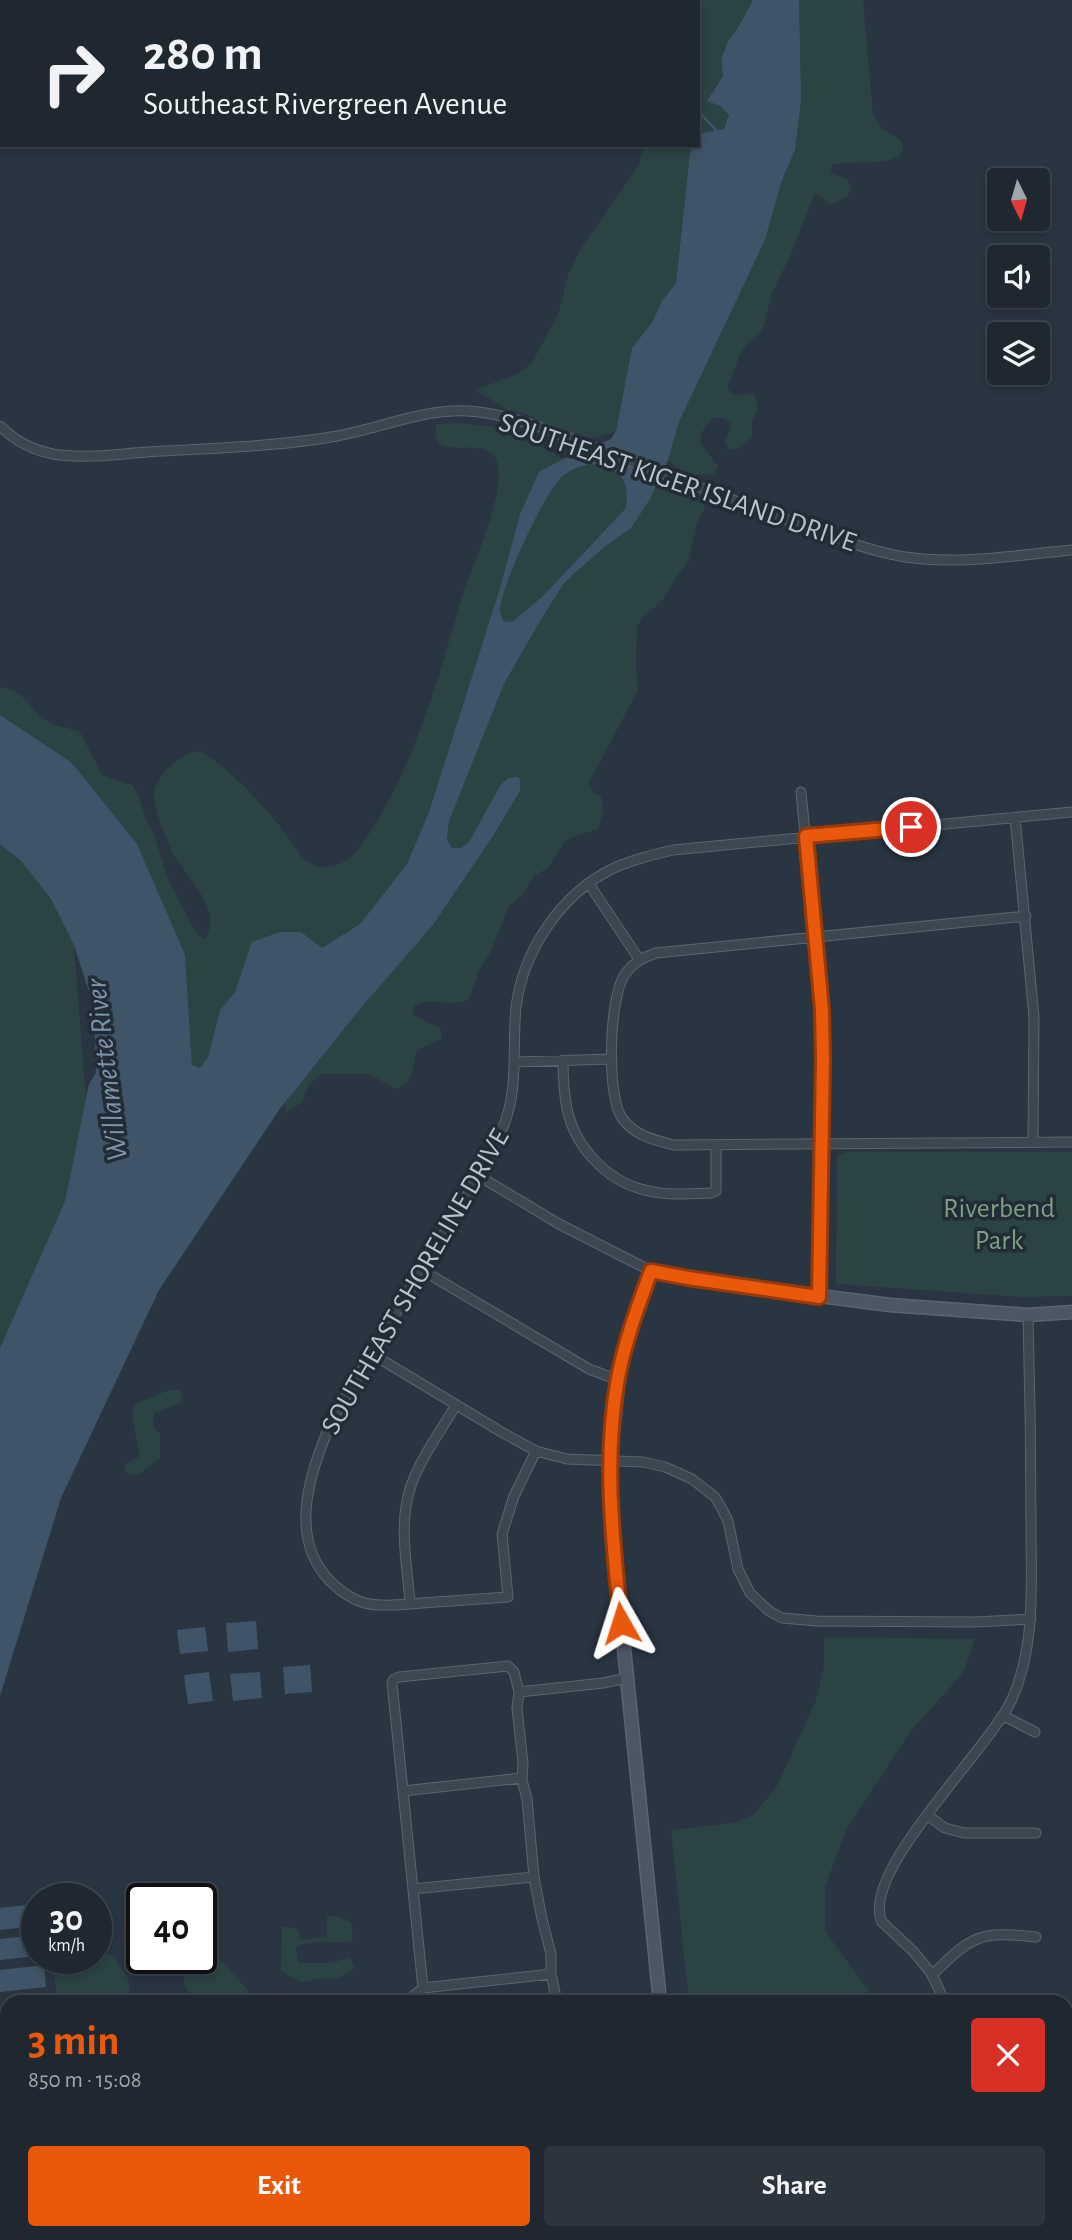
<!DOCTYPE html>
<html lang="en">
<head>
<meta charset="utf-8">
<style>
	:root { --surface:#1f2831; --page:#2c343d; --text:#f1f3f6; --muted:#a1a6ab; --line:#3c444d; --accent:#ea580c }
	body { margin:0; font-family:"Alegreya Sans",sans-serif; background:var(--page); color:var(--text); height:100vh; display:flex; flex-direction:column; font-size:26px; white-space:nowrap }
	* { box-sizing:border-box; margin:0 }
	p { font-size:23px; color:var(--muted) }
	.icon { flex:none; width:38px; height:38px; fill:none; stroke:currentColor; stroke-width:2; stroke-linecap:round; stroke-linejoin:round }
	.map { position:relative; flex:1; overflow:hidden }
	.sheet { position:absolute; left:0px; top:1995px; width:1073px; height:245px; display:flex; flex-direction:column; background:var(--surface); border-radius:21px 21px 0 0; box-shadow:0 4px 10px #0003,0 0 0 2px var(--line) }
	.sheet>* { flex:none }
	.top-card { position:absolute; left:0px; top:0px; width:700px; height:147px; box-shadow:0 4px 10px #0003,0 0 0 2px var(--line); background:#1f2831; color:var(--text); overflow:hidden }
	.needle { width:46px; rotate:175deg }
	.buttons { position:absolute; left:987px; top:168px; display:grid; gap:14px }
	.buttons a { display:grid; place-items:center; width:63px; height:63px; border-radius:7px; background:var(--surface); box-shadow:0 4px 10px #0003,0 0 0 2px var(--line); font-size:35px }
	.speed { position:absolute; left:21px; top:1883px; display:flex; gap:14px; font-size:35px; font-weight:700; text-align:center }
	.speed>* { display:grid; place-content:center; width:91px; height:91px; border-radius:50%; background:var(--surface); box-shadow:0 4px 10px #0003,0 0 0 2px var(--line); line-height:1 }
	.speed small { font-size:18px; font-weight:400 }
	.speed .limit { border:4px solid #111; border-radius:10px; background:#fff; color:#111 }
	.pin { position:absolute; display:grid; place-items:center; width:60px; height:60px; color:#fff; margin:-30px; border:4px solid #fff; border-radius:50%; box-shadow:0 2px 7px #0007 }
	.me { position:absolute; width:77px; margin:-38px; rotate:354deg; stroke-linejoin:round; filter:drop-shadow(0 0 5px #0008) }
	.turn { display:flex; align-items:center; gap:24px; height:147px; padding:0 28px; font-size:32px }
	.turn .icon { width:91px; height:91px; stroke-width:2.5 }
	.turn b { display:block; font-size:49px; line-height:60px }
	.round { display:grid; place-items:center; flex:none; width:74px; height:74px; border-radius:7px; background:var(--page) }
	.head { display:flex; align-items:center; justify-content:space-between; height:119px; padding:0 28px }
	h1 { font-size:42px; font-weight:600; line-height:52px; color:var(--accent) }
	.primary-button { display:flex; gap:14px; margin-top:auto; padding:14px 28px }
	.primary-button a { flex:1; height:80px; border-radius:7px; background:var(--accent); color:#fff; font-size:28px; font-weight:600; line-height:80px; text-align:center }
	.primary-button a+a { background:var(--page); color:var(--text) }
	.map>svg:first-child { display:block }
	.green { fill:#2c4343 }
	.water { fill:#405469; fill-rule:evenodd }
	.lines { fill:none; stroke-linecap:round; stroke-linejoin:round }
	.stream { stroke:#405469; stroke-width:2.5 }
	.street-casing { stroke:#5b656f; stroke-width:11 }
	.secondary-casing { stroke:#5b656f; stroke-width:15 }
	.street { stroke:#3d4751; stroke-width:9 }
	.secondary { stroke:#4c5664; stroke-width:12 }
	.route-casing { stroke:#983908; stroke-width:18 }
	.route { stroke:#ea580c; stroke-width:12 }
	.labels { text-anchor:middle; stroke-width:7; stroke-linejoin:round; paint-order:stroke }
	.street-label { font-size:28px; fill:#bac2cb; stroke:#222c37 }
	.park-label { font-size:28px; fill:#7a9f81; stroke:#222c37 }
	.water-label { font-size:30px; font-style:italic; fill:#7d94ab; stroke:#222c37 }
</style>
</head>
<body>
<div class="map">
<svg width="1072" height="2240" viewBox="0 0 1072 2240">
	<rect width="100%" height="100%" fill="#293541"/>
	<path class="green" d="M556,0H753L739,26L728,41L721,59L723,75L707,101L720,106L729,115L724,129L698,135V2H557Z
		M799,0H863L873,115L882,129L901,140L903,149L899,157C878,165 854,162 832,164L830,173L847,179L851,188L847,196L831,205L815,193L791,254L772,293L762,332L747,344L741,352L727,388L734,395L753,394C759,405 759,410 752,420V437L737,449L728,450L725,440L729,432L731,423L722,418H713L701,433L700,443L718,466L714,474C696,476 681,474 668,460L679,422L765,240L781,183L795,150Z
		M644,145H694L690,153L676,283L662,301L653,321L632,348L616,431L595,438L585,439L546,424L527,414L508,410L475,390L517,374L532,363L559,312L568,275L580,250L638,166Z
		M458,423L504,428L550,451L563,459L539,473L520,514L500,588L429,812L407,864L360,924L322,948L314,943L253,942L235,992L220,1010L208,1057L200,1068L192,1065L185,955L71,762L0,715V687C26,692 26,704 44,719C54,727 68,727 80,732L102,775L132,785L138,794L147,823L153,831L168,879L196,933L204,939C225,914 189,879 176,859C169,847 155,811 154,798C153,787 160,776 167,769C177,760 187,753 200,751C233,771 259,801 284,831C290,839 295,849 302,857C306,862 314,866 320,867C329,868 338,866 345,861C358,853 367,837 375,824C418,755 439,675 462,597C470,570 514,479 493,455C480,441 454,453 438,444L435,434L437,424Z
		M605,464C626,477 628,484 626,508L543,596L512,622L503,621C503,621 500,612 500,611C499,588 546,488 564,475C578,465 590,464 605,464Z
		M659,480L683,494L694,492L703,496L706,505L697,523L689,560L678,575L663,599L642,619L637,627L636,667L638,690L589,783L593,793L601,797L603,811L598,829L572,837L564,842L549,867L534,876L523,894L509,906L490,953L479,970L470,998C446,1011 438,994 414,1006L413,1015L441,1029L442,1039L417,1050C412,1066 415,1084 396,1089L369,1074H321L308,1085L302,1103L294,1107L287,1113L284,1104L360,1009L433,925L493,836L520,791L469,842L461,848H452L447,840L449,821L504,684L539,623L564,583L603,548L631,528Z
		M0,844L22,862L51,899L74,945L86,1100L65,1201L0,1348Z
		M847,1152H1072V1296L1023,1297L836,1284L837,1156Z
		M169,1390H180L183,1398L181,1403L154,1413L153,1427L160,1433V1458L140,1473L129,1475L124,1471L126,1464L140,1456L132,1417L134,1404Z
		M824,1637L975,1639L963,1673L910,1732L846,1830L825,1887V1931L877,2002H689L671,1830L732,1823L745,1819L755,1813L777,1786L816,1700L824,1666Z
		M327,1916L340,1917L351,1923L353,1941C334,1945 314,1938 296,1947L298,1963H330L349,1958L355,1966L349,1973L338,1979L324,1978L301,1982L281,1971L282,1926L298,1929L300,1940L327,1937Z
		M201,1939L259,2002H192L184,1982L183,1958H201Z
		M111,1954L128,1978L132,2002H57L53,1961L96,1958V1956Z
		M7,2031V2233H370L371,2240H0V2032Z
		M460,2233H578L579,2240H460Z"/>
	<path class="water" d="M753,0H799L801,100L795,150L781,183L765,240L679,422L668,460L650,499L631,528L603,548L564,583L539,623L504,684L449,821L447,840L452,848H461L469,842L500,786L508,778L518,777L520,780V791L493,836L433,925L360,1009L279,1110L159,1290L61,1498L0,1696V1348L65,1201L89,1084L96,1073L94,1007L74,945L51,899L22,862L0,844V715L71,762L137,844L185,955L192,1065L200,1068L208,1057L220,1010L235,992L252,942L280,932H301L322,948L360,924L407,864L429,812L500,588L520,514L539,472L563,459L611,439L616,431L632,348L653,321L662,301L676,283L690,153L694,145H698L699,134L724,129L729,115L720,106L707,101L723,76L721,59L728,41L739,26ZM605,464C626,477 628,484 626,508L543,596L512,622L503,621C503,620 500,612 500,611C500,588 546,488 564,475C578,465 590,464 605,464Z
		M256,1621L258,1649L228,1652L226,1623Z
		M205,1627L208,1651L180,1654L177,1630Z
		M310,1665L312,1692L285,1694L283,1667Z
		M209,1672L213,1701L188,1704L184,1675Z
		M260,1672L262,1698L233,1701L230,1674Z
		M36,1904L37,1926L0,1930V1908Z
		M37,1935V1956L0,1960V1939Z
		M44,1965L46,1987L0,1992V1970Z"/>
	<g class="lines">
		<path class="stream" d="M596,0L598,2
			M698,111L718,132"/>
		<g class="street-casing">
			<path id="street" d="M0,426C15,441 32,450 53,454C84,459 117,454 148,452C208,448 277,447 337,436C381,428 422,409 467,411C520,414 577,442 627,460C684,481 741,504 799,524C834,537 869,551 905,557C960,565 1018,555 1072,550
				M801,792L822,1010L823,1059L819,1297
				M1015,817L1034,1017L1033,1141
				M589,884L639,959
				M1026,916L656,953C642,958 633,963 625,974C609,997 606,1095 622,1118C635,1136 654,1140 674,1145L1072,1142
				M563,1060C563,1076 564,1093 567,1109C575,1146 605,1179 641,1189C664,1196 688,1194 711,1193L716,1191V1145
				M514,1062L612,1059
				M479,1176L559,1224L651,1271
				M422,1270L589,1369L618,1380
				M372,1354L503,1433L536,1451L567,1459L643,1462L665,1467L692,1479L715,1497L722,1509L728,1521L738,1569L750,1593L769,1611L782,1618L817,1621L975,1622L1031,1619
				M536,1451L514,1496L502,1534L508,1597C479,1599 451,1601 422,1603C405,1604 387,1607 369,1604C353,1601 341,1592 329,1580C287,1535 311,1469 332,1420C364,1367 395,1314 427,1261C454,1217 482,1174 503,1127C519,1090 512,1046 516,1007C523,951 561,894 612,869C631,860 652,855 673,850L1072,812
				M410,1604C408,1572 401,1538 406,1506C411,1470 438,1436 456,1405
				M519,1692L603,1683L627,1678
				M1004,1716L1035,1732
				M403,1791L522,1778
				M927,1815L945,1828L964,1833H1036
				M413,1889L534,1877
				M932,1975C973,1935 979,1931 1036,1937
				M423,1988L392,1683L394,1679L399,1677L508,1666L514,1672L519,1692L517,1708L523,1763L522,1780L527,1799L534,1877L542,1919L551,1954V1974L557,2002
				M412,2002L414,1995L423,1988L551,1974
				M945,2002L931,1973L913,1951L882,1922C859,1872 990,1749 1012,1699C1036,1645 1031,1585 1031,1527C1031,1457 1030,1386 1028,1315
				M378,2233L379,2240
				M733,2233L734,2240
				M845,2233V2240"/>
		</g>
		<g class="secondary-casing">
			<path id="secondary" d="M660,2002L613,1540L610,1460L619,1375L625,1348L651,1271L719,1283L890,1305L1028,1315L1072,1312
				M1066,2136L1072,2135"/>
		</g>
		<use href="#street" class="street"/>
		<use href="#secondary" class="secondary"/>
	</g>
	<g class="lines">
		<g class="route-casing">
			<path id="route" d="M621,1623C613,1542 603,1459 618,1378C625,1341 638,1306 651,1271L688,1278L819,1297L823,1059L822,1010L806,836L911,827"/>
		</g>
		<use href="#route" class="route"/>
	</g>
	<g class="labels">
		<g class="street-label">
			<text transform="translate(678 481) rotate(19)" y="10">SOUTHEAST KIGER ISLAND DRIVE</text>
			<text transform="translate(414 1281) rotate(-60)" y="10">SOUTHEAST SHORELINE DRIVE</text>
		</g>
		<g class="park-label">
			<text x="999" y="1217">Riverbend<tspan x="999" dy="32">Park</tspan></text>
		</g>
		<g class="water-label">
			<text transform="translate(106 1070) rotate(-97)" y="10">Willamette River</text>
		</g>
	</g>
</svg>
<div class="buttons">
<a><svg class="needle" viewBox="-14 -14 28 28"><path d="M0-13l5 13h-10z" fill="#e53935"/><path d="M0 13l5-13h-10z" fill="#a1a6ab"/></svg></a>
<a><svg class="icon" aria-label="sound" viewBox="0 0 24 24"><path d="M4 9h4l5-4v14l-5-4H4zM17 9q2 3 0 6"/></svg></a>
<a><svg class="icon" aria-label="layers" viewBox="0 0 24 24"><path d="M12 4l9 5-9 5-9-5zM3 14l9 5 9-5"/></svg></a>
</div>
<div class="speed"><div>30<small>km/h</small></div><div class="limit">40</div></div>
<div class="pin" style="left:911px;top:827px;background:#d93025"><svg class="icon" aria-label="arrive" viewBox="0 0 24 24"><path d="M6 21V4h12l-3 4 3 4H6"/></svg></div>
<svg class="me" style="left:621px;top:1623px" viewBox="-20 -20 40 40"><path d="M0-17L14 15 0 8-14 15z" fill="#ea580c" stroke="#fff" stroke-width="4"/></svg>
<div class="top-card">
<div class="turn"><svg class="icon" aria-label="right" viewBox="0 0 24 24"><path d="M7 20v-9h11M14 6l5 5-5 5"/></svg><div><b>280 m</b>Southeast Rivergreen Avenue</div></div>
</div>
<section class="sheet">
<div class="head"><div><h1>3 min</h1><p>850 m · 15:08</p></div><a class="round" style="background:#d93025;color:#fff"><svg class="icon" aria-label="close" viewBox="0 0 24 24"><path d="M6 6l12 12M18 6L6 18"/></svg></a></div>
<div class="primary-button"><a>Exit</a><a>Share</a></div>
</section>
</div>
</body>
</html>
